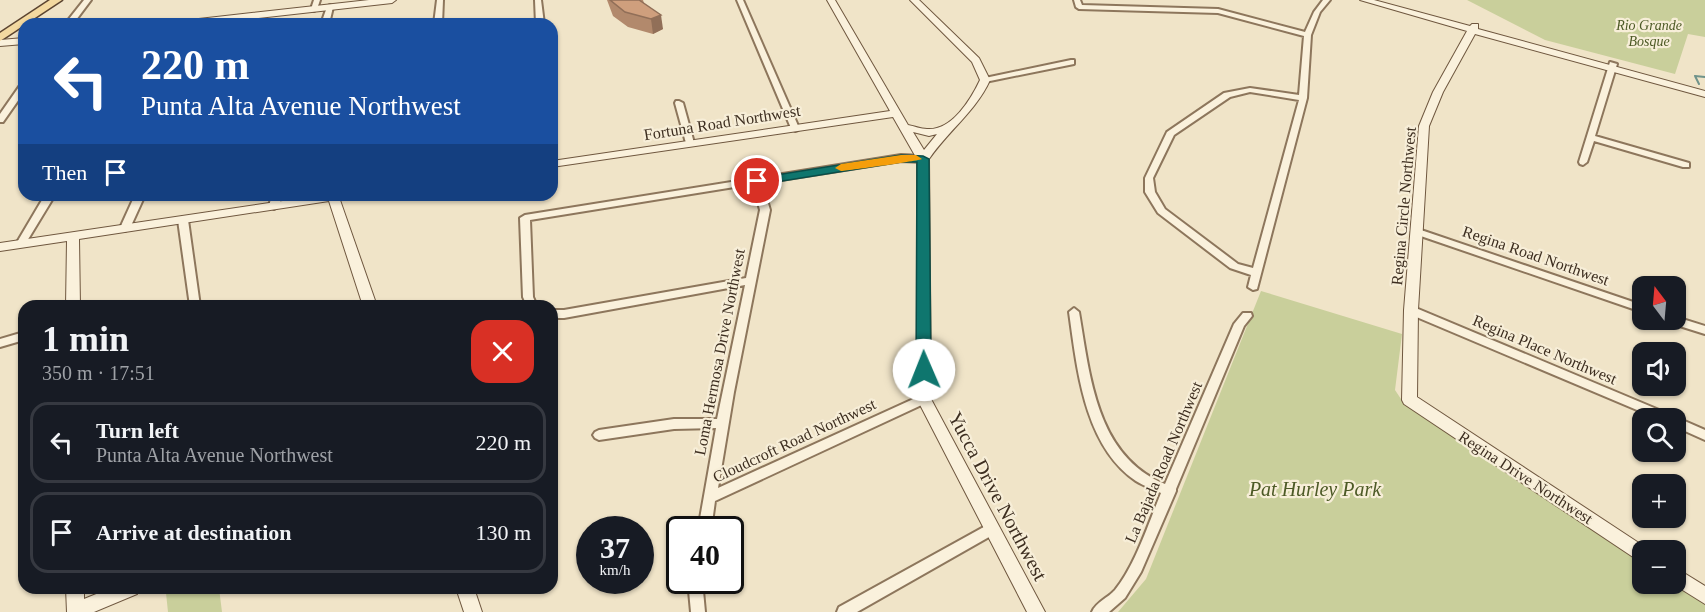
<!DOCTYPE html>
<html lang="en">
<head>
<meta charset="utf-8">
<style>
	:root { --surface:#171b24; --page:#242831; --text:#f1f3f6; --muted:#9ea1a6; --line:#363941 }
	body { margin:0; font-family:"Times New Roman",serif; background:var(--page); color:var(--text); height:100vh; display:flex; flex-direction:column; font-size:22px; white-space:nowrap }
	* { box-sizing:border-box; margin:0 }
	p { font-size:20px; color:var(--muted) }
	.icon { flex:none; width:33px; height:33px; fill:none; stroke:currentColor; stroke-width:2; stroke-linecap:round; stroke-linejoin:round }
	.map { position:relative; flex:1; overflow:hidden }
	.panel { position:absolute; left:18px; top:300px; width:540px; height:294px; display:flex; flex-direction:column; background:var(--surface); border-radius:18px; box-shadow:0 2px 4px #0004 }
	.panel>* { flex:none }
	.hud { position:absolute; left:18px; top:18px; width:540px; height:183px; border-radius:18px; box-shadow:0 2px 4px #0004; background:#1a4fa0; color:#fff; overflow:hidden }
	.needle { width:39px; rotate:344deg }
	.controls { position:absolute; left:1632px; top:276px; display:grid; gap:12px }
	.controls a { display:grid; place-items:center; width:54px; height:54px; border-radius:12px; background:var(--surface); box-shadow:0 2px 4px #0004; font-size:30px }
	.speed { position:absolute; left:576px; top:516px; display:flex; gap:12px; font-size:30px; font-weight:700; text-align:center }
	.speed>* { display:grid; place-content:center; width:78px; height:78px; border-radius:50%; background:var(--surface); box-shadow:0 2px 4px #0004; line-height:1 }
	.speed small { font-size:15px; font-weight:400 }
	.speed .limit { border:3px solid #111; border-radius:9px; background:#fff; color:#111 }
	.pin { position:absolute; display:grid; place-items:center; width:51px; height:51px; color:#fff; margin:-26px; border:3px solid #fff; border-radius:50%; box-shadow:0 2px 6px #0007 }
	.me { position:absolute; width:66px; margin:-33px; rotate:359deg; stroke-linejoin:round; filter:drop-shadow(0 0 4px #0008) }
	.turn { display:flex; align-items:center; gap:21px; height:126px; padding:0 24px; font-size:27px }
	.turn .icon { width:78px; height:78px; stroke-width:2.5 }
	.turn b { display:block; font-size:42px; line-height:51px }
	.then { display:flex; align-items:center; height:57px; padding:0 24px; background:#0003; gap:12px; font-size:22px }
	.round { display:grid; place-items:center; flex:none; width:63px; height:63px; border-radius:18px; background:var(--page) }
	.summary { display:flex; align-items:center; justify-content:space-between; height:102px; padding:0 24px }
	h1 { font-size:36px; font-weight:700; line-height:45px }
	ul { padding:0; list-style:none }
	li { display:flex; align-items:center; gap:18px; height:81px; margin:0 12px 9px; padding:0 12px; border:3px solid var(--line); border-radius:18px }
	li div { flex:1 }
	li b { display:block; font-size:22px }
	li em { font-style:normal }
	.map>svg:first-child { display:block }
	.green { fill:#c9cf9b }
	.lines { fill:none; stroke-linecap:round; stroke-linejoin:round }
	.stream { stroke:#6f938a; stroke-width:2 }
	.street-casing { stroke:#8d765c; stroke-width:4 }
	.secondary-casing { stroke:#6f573f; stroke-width:2 }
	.primary-casing { stroke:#5b4430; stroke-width:3 }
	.street { fill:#faf1dc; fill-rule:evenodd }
	.secondary { fill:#faf1dc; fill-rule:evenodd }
	.primary { fill:#f3d9a0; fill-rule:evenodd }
	.wall { fill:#b2896c }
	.shaded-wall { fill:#916f58 }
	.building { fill:#cf9f7d; stroke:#916f58; stroke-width:1.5 }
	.route { fill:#0f766e; stroke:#0a4d48; stroke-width:1.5 }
	.slow { fill:#f59e0b }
	.labels { text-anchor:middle; stroke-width:4.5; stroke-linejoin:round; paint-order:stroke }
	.far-park-label { font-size:14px; font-style:italic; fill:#4d5a26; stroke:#f7eed8 }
	.street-label { font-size:16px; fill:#3d2e20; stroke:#f7eed8 }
	.near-park-label { font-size:20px; font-style:italic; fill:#4d5a26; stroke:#f7eed8 }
	.near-street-label { font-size:20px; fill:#3d2e20; stroke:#f7eed8 }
</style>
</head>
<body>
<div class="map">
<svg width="1705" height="612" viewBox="0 0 1705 612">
	<rect width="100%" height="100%" fill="#f0e4c8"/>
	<path class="green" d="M1467,0H1705V37L1688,34L1675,74L1545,40Z
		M1261,291L1402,334L1395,390L1405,405L1642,562V584H1675L1705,603V612H1118L1146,579Z
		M176,588H219L222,612H168L166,593Z"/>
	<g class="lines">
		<path class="stream" d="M1695,76L1705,77
			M1695,76L1699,84"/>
		<g class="street-casing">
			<path id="street" d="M84,0H91L73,24H65Z
				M314,0H320L317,9L314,11L311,9Z
				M437,0H443L442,24H434Z
				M535,0H541L544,24H536Z
				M737,0H743L799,128L798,130L795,131L791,128Z
				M1074,0H1080L1082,5L1218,9L1305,32L1314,12L1323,0H1330L1320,12L1311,35L1307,98L1257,289L1253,290L1248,287L1251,275L1230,268L1158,213L1145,192V178L1167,132L1224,93L1250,88L1299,95L1304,36L1218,13L1079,9L1076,7ZM1250,92L1299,100L1253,268L1238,264L1165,209L1155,192L1153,178L1174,135L1230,97Z
				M330,5L333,7L329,24H321L327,7Z
				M1071,60H1074V64L985,82L981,80L985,78Z
				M1610,62L1617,64L1595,136L1689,163V167H1683L1594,141L1587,162L1583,165L1580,164L1579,162Z
				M21,84H24V92L3,122H0V114Z
				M676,101H679L683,103L694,143L693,145H687L686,143L675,103Z
				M901,155L923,156L927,159L923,162L901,161L762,183L770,210L734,392L718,488L920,396H928L930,399L928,402L715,501L711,530H698L716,428L674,429L599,440L595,438L593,435L595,432L599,430L674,419H717L745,285L564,318H552V310H564L746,278L760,210L753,184L530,220L533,297L537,306H527L523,297L520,218L525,215Z
				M45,195H55L24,246H18L16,244Z
				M135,195H145L130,228L125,231L122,230L120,228Z
				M272,195H282L279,206L274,209L269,206Z
				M183,217L188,220L200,306H190L178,220Z
				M1418,229L1642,305V312L1415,234L1413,232Z
				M1411,306L1671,415L1673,418L1680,419L1705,430V440L1676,427V418H1656L1407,313L1406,310L1407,307Z
				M1074,308L1079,312C1090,376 1096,456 1165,484L1234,324L1243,313H1251L1252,316L1244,326L1176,489V491L1141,572L1125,598L1109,612H1092C1096,602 1108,598 1115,590C1135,566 1149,522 1161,493C1153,489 1144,486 1136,481C1084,446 1077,368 1069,312Z
				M1676,317L1705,326V334L1670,323L1669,320H1676Z
				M24,332V340L0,347V339Z
				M991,523L996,525L998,529L996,533L857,612H837L839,607Z
				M688,580H702L705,612H691Z"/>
		</g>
		<g class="secondary-casing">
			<path id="secondary" d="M369,0H396L392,3L205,24H176L181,21Z
				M827,0H835L908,125C914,126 921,129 927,129C952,131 971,99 980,80L972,62L910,0H919L979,58L990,80C976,111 948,131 929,159L931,399L1045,612H1027L917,399V159L893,117L552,167V161L890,111ZM913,132L929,136L937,134L924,150Z
				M1360,0H1374L1470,26L1472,24H1478V29L1705,91V97L1475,34L1443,92L1429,126L1418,310L1417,397L1648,549L1649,550H1642V561L1636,559L1404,404L1402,400L1404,310L1419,126L1433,92L1467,31Z
				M24,38V44L0,46V40Z
				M323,195H353L351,198L340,200L377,306H363L329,201L79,239L80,306H66L67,241L0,251V243Z
				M1676,568L1705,586V604L1673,584H1676Z
				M66,588H84V599L111,588H140L137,594L94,612H67Z
				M456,588H474L482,612H464Z"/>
		</g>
		<g class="primary-casing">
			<path id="primary" d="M50,0H62L0,41V33Z"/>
		</g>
		<use href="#street" class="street"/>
		<use href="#secondary" class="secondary"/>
		<use href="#primary" class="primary"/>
	</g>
	<path class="wall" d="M607,0H643L644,3L663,29L653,34L628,27L613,16Z"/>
	<path class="shaded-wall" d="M661,15L663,29L653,34L651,19Z"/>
	<path class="building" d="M610,0H639L661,15L651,19L625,12Z"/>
	<path class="route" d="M901,155L923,156L929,159L931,370L924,375L916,370L917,162H901L757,185L751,181L757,178Z"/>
	<path class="slow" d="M901,155H916L922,159C918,161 852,170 841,171L835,168L841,164Z"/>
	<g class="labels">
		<g class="far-park-label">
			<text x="1649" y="30">Rio Grande<tspan x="1649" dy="16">Bosque</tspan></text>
		</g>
		<g class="street-label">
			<text transform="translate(722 122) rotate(-9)" y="6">Fortuna Road Northwest</text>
			<text transform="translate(1403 206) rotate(-85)" y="6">Regina Circle Northwest</text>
			<text transform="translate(1536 255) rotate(19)" y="6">Regina Road Northwest</text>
			<text transform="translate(1545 349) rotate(23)" y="6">Regina Place Northwest</text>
			<text transform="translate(719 352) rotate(-79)" y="6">Loma Hermosa Drive Northwest</text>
			<text transform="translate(794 440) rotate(-25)" y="6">Cloudcroft Road Northwest</text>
			<text transform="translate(1163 462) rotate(-67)" y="6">La Bajada Road Northwest</text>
			<text transform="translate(1526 477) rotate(33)" y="6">Regina Drive Northwest</text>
		</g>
		<g class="near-park-label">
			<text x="1315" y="496">Pat Hurley Park</text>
		</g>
		<g class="near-street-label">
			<text transform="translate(998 496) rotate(62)" y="7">Yucca Drive Northwest</text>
		</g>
	</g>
</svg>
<div class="controls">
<a><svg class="needle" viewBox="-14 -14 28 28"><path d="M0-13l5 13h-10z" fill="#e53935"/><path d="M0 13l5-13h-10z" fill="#9ea1a6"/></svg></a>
<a><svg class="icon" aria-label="sound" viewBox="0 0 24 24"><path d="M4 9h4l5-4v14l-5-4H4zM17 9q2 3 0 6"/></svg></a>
<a><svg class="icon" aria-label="search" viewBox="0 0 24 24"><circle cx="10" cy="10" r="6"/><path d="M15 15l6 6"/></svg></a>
<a>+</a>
<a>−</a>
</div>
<div class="speed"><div>37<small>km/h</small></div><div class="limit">40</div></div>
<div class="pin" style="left:757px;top:181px;background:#d93025"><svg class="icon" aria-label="arrive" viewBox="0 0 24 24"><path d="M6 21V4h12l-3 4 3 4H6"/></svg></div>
<svg class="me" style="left:924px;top:370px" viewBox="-20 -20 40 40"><circle r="19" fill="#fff"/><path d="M0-13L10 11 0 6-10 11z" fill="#0f766e"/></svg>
<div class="hud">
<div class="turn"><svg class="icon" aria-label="left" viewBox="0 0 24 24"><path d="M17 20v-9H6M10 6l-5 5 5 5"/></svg><div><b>220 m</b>Punta Alta Avenue Northwest</div></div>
<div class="then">Then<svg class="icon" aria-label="arrive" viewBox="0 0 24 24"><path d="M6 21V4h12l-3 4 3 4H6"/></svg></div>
</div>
<section class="panel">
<div class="summary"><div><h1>1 min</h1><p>350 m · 17:51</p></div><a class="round" style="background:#d93025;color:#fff"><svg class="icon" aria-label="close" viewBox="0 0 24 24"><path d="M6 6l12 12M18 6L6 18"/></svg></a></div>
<ul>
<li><svg class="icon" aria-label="left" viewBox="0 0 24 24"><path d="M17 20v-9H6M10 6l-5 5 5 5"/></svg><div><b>Turn left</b><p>Punta Alta Avenue Northwest</p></div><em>220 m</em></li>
<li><svg class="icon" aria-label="arrive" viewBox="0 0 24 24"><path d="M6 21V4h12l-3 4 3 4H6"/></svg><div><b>Arrive at destination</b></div><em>130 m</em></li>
</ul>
</section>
</div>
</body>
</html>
